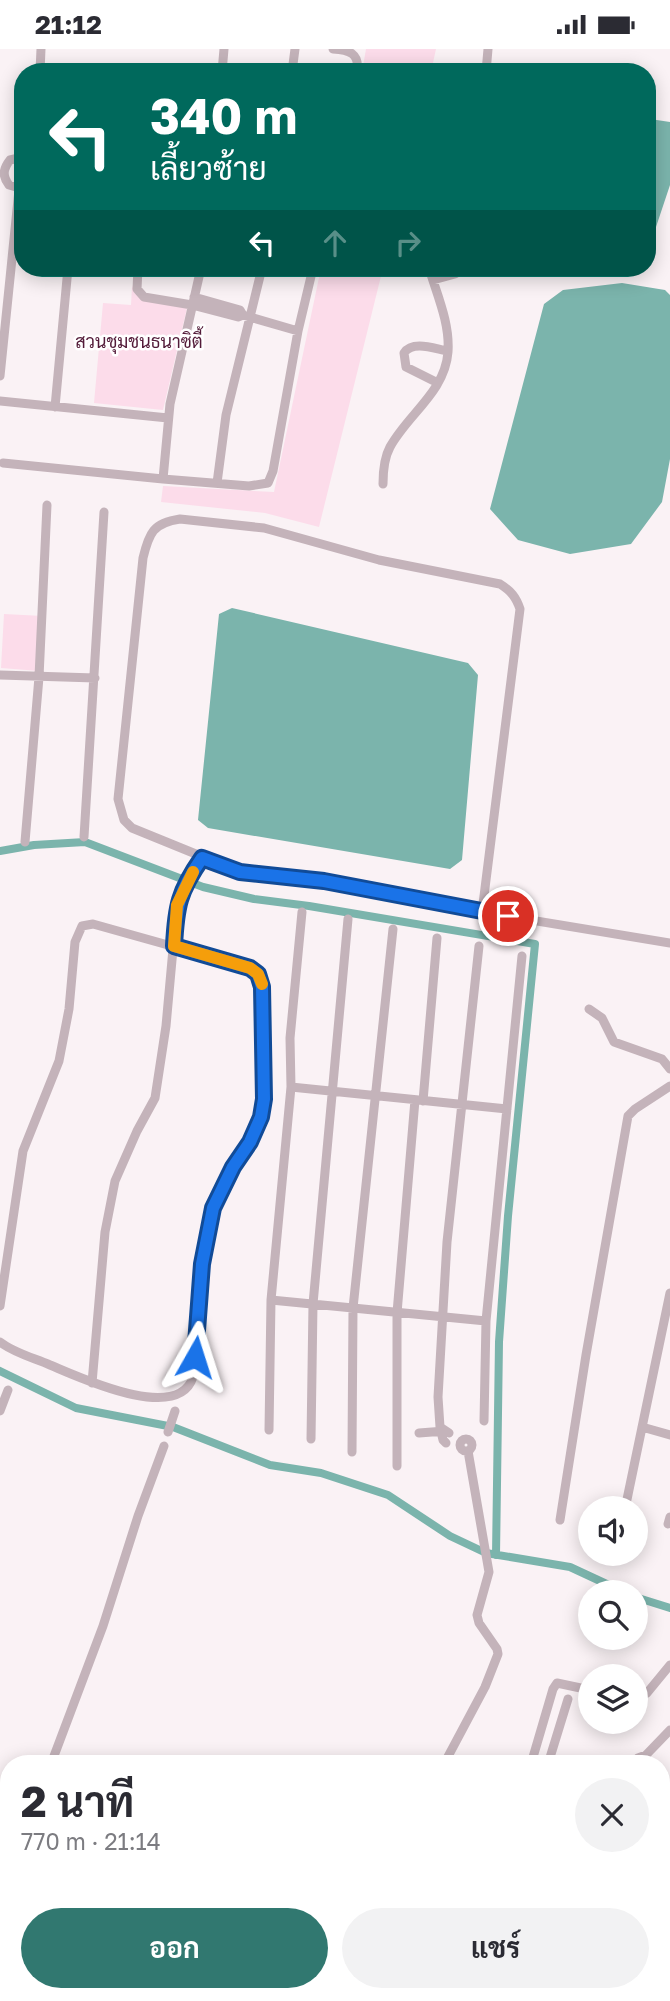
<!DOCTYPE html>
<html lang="th">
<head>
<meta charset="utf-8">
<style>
	:root { --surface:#fff; --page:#f2f2f3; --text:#2b2b33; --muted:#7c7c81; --accent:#317870 }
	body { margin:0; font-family:"Golos Text",Sarabun,sans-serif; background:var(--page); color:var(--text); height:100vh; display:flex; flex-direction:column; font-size:26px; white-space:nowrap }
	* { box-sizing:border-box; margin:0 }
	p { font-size:23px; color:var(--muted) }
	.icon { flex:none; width:38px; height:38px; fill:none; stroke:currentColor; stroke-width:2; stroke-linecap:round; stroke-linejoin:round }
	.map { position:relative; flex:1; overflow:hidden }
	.drawer { position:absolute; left:0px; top:1706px; width:670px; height:247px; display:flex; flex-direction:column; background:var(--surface); border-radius:28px 28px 0 0; box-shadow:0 4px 18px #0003 }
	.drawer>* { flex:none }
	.guide { position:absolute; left:14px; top:14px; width:642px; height:214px; border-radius:28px; box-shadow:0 4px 18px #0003; background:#00695c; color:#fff; overflow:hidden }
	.controls { position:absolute; left:578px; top:1447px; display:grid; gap:14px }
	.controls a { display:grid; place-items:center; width:70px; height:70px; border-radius:50%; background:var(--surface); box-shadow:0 4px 18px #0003; font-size:35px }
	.pin { position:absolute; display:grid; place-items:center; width:60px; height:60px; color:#fff; margin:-30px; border:4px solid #fff; border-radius:50%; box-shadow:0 2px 7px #0007 }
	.me { position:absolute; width:77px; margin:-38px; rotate:6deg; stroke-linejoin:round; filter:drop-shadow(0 0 5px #0008) }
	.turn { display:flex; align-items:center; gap:24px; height:147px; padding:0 21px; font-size:32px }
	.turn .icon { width:91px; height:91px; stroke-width:2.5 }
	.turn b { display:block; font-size:49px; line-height:60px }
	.lanes { display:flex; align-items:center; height:66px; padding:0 21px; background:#0003; justify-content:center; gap:35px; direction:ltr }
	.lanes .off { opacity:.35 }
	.round { display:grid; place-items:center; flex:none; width:74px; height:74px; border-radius:37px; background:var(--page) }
	.headline { display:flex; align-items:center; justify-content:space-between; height:119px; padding:0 21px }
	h1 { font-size:42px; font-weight:700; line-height:52px }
	.primary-button { display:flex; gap:14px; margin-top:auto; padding:14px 21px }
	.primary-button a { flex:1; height:80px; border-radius:42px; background:var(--accent); color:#fff; font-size:28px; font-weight:700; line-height:80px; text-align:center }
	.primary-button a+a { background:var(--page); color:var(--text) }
	.status { display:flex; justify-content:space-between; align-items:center; height:49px; padding:0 35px; background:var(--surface); direction:ltr }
	.status svg { height:19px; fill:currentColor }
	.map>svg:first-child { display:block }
	.built { fill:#fde1ed }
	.green { fill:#fcdcea }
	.water { fill:#7bb4ac }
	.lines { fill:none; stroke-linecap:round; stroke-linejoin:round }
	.canal { stroke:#7bb4ac; stroke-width:8 }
	.street { stroke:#c4b3ba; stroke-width:9 }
	.primary { stroke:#9b7d8a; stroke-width:14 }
	.route-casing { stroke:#114b97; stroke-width:18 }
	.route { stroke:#1a73e8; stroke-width:12 }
	.slow { stroke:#f59e0b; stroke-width:12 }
	.labels { text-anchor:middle; stroke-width:5; stroke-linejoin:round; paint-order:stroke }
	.park-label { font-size:18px; fill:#531b39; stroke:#fff }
</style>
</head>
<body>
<div class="status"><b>21:12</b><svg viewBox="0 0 49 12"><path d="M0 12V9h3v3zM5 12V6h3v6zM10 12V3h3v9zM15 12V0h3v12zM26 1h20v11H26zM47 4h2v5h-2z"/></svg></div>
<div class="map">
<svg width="670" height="1952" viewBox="0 0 670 1952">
	<rect width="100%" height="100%" fill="#faf2f5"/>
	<path class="built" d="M2,1764L9,1766V1821L7,1827L0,1826Z"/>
	<path class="green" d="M366,0H436L431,23H362Z
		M321,219H383L319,478L265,464L161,453L163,437L274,443Z
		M132,237L135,244L187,259L163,361L94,354L103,254L131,256Z
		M4,565L43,567L39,622L1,619Z"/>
	<path class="water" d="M650,70L670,73V136L652,190L648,191V72Z
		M622,234L665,241L670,246V410L662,453L631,495L570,505L518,491L490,460L544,255L563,241Z
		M232,559L468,614L478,626L462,811L450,820L208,779L198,771L219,565Z"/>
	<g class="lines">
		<path class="canal" d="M0,802L34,796L85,793L203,838L254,850L309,857L535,895L508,1167L499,1293L496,1506
			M0,1322L76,1359L173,1378L270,1416L321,1424L388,1446L450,1487L486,1504L570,1518L626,1544
			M635,1548L670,1559"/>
		<path class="street" d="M333,0C349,1 360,4 357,23
			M40,23L41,0
			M222,23L224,0
			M292,23L295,0
			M486,23L488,0
			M23,108L10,111C3,120 2,127 9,136L23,140
			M138,219L137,240L144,248L192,256L238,268L243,266L298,282
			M433,231L455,225L464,219
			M194,248L240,261L243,266
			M0,327L19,141
			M438,334L406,318L404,304C413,291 435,300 448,302
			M0,352L168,369
			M55,358L68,219
			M3,414L163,430L249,437L268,434L273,422L298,282L313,219
			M163,430L170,355L201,219
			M217,434L226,366L262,219
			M383,435C383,423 384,409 390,398C408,365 445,343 448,303C450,274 437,246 429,219
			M0,626L95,629
			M84,788L104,463
			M25,793L39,628L47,456
			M482,863L520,560C516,548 511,542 500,535L379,511L264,479L180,470C153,474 149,484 143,509L118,750L124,771L132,779L240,823L324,832L470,861L670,894
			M589,960L602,969L614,993L662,1010L670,1020
			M291,1038L507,1060
			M423,1052L437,889
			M271,1251L486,1272
			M0,1257L23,1102L59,1012L69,960L75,893L82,877L93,875L250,919L258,925L262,938L264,1050L261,1068L250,1093L233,1118L213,1159L202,1215L193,1328C178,1375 79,1328 50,1316C34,1309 14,1304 0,1293
			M92,1334L105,1183L115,1132L137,1082L155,1049L166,977L177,856L188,830L203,809
			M0,1362L8,1341
			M484,1372L486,1272L522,907
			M440,1378L438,1348L447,1193L479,897
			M642,1378L670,1386
			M269,1381L271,1251L291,1038L290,989L302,863
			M168,1383L175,1362
			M419,1384L445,1382
			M311,1390L313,1255L348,870
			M460 1396a6 6 0 1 1 12 0a6 6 0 1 1-12 0Z
			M446,1394L443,1391L440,1378L449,1384
			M352,1403L353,1259L393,880
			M397,1417V1264L415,1051
			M625,1460L670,1244
			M560,1471L586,1306L628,1067L635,1060L670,1037
			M668,1475L670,1468
			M635,1652L647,1644L670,1616
			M51,1715L103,1577L138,1467L164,1397
			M444,1715L485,1638L498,1605L497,1600L479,1574L477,1566L489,1523L468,1402
			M531,1715L553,1640L557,1634L590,1641
			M548,1715L568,1650
			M635,1715L638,1709L646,1706L670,1681
			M9,1887V1890
			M12,1944V1952
			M661,1952L670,1935"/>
		<path class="primary" d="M0,1838L9,1840
			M0,1862L9,1863
			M392,1944L429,1952
			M505,1944L540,1952"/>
	</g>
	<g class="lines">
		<g class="route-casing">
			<path id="route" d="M195,1308L202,1215L213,1159L233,1118L250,1093L261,1068L264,1050L262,938L258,925L250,919L174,897C176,857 179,842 202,809L240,823L324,832L508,867"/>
		</g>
		<use href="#route" class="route"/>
		<path class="slow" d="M193,823L177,856L174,897L250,919L258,925L262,935"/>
	</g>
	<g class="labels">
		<g class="park-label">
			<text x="139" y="299">สวนชุมชนธนาซิตี้</text>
		</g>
	</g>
</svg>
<div class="controls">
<a><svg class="icon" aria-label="sound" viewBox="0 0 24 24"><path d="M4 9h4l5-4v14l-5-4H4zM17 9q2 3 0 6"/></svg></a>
<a><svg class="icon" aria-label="search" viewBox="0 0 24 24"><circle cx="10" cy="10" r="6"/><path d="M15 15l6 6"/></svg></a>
<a><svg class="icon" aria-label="layers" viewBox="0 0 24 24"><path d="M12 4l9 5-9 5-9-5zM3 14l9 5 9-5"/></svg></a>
</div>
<div class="pin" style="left:508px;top:867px;background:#d93025"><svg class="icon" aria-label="arrive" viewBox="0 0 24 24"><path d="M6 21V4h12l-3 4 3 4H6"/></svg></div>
<svg class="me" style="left:195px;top:1308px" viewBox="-20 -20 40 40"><path d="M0-17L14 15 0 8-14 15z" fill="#1a73e8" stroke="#fff" stroke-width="4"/></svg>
<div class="guide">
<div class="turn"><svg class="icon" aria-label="left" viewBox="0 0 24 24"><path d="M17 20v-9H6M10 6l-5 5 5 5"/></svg><div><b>340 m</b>เลี้ยวซ้าย</div></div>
<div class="lanes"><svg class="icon" aria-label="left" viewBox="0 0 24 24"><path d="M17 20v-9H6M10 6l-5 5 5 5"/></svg><svg class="icon off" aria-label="ahead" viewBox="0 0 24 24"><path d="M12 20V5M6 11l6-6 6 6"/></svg><svg class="icon off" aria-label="right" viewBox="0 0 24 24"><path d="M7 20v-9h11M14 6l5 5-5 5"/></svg></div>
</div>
<section class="drawer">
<div class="headline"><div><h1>2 นาที</h1><p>770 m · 21:14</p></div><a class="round"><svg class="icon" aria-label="close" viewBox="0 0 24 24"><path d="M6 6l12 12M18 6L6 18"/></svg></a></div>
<div class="primary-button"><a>ออก</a><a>แชร์</a></div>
</section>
</div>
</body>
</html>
